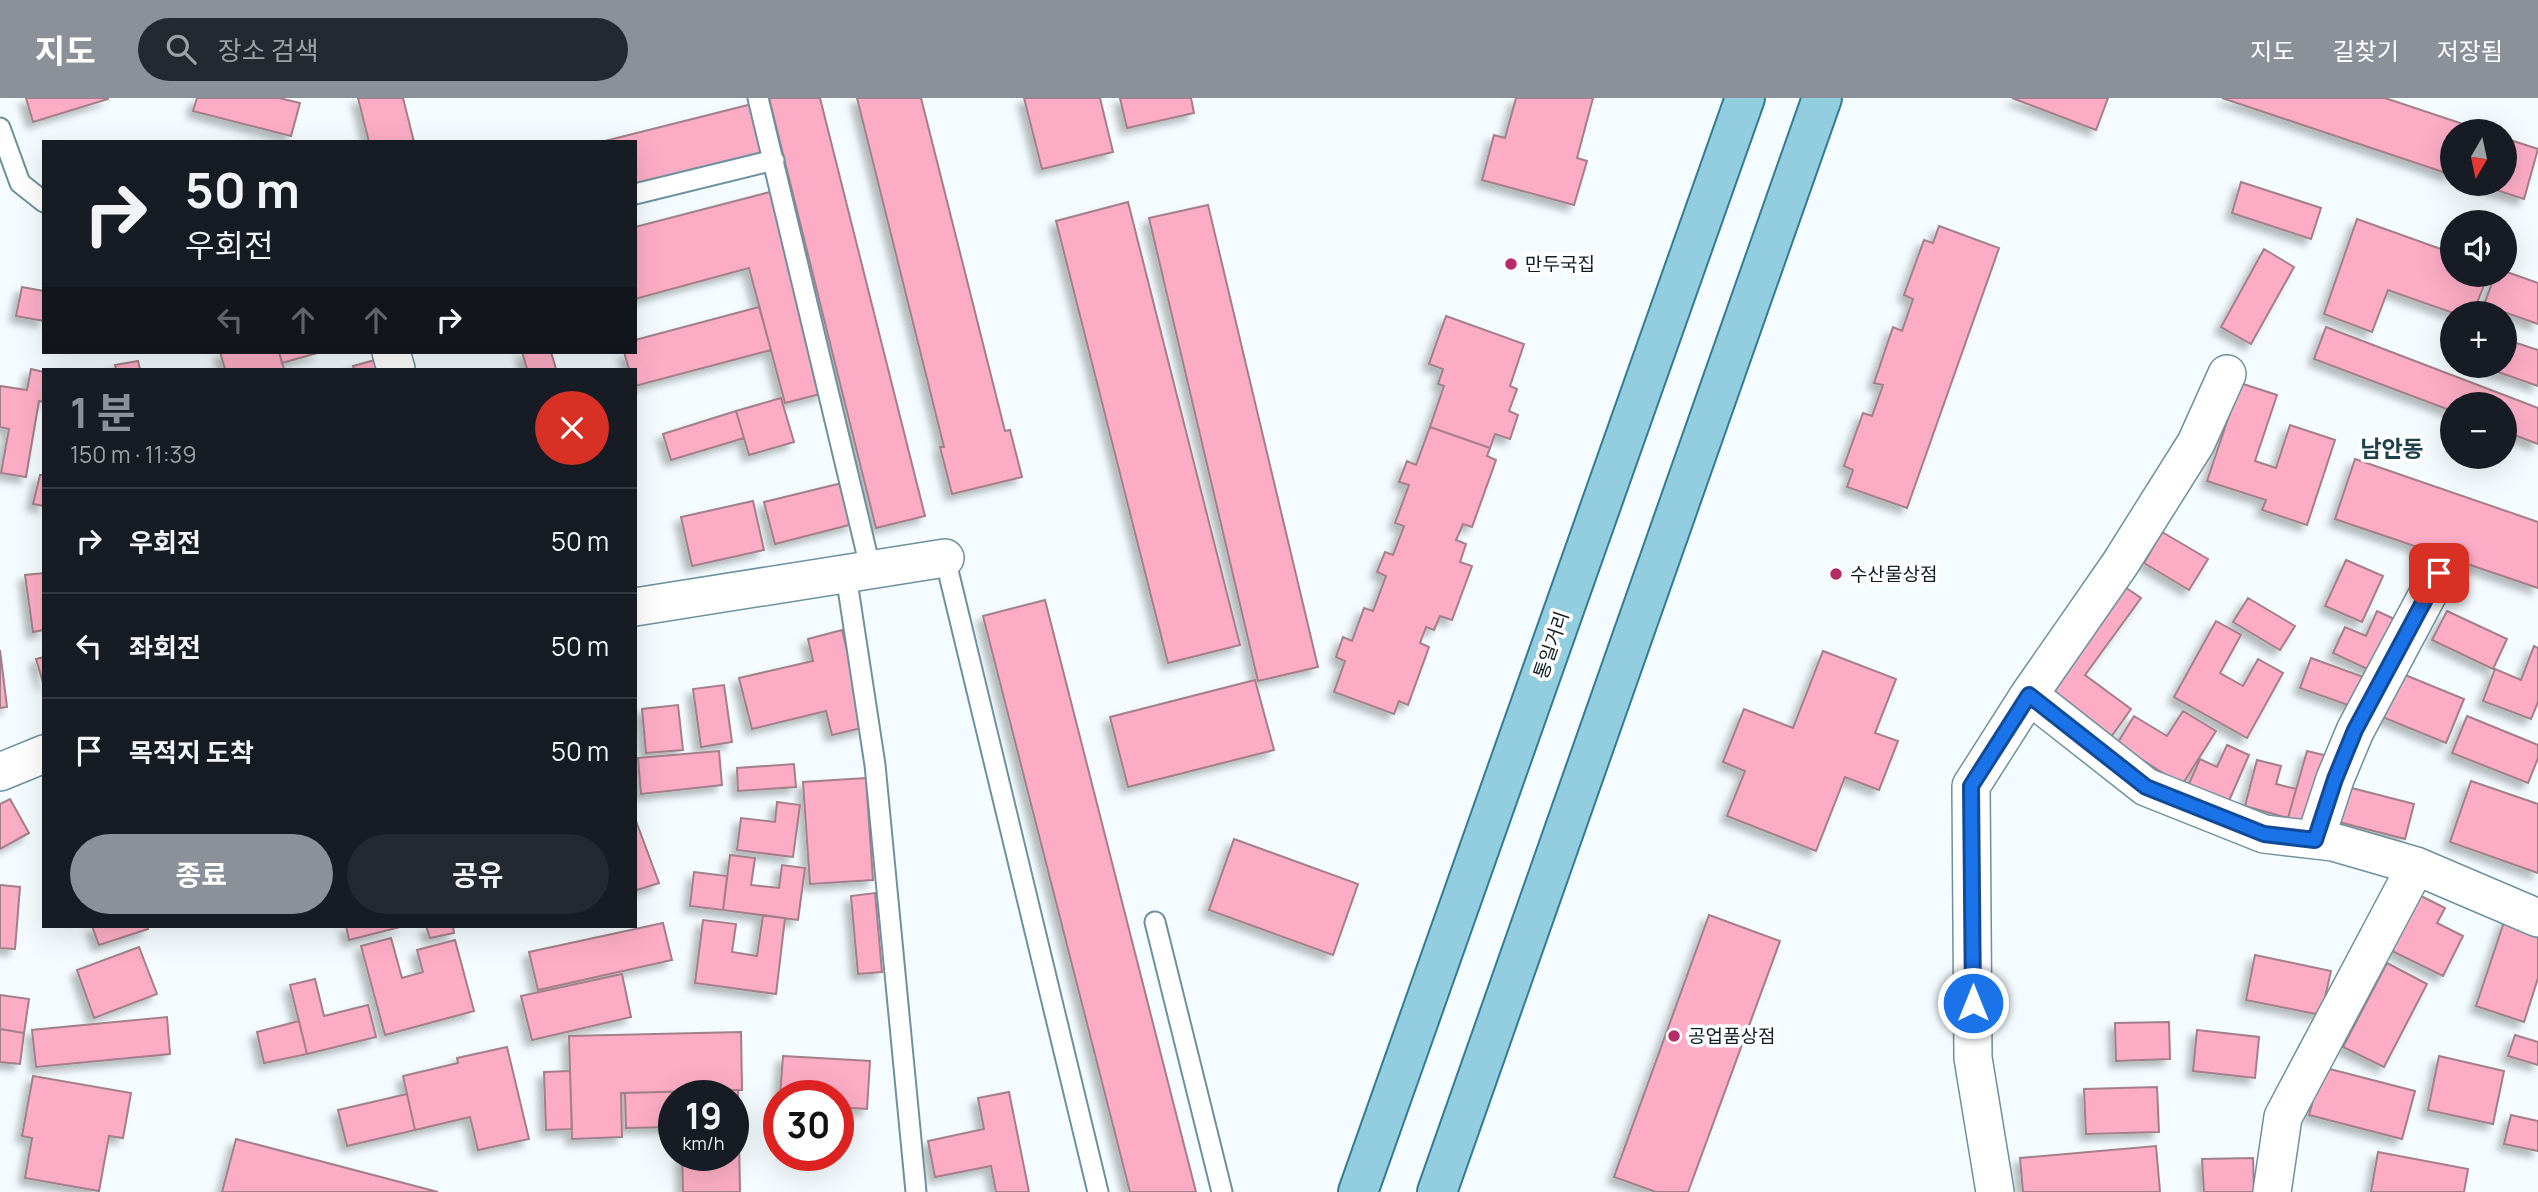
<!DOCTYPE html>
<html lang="ko">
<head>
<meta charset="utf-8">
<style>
	:root { --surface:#171b24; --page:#242831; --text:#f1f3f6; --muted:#9ea1a6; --line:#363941; --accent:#8c9099 }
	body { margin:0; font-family:Manrope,"Noto Sans KR",sans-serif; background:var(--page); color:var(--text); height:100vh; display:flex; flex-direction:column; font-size:26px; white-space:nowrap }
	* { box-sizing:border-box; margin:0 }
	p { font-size:23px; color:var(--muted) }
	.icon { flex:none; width:38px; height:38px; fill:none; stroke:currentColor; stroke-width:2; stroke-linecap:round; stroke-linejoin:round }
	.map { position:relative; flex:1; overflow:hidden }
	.drawer { position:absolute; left:42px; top:270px; width:595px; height:560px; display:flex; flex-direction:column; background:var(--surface); border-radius:0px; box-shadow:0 7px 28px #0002 }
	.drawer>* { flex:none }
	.hud { position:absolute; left:42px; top:42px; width:595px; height:214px; border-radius:0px; box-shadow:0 7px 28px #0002; background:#171b24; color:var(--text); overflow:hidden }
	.needle { width:46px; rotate:189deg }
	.buttons { position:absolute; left:2440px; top:21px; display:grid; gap:14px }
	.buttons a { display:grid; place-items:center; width:77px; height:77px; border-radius:50%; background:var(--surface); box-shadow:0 7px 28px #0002; font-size:35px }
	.speed { position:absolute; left:658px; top:982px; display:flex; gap:14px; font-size:35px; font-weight:700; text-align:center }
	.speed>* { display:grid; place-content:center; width:91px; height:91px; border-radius:50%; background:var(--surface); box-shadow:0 7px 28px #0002; line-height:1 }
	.speed small { font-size:18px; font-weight:400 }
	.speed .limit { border:10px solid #d22; background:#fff; color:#111 }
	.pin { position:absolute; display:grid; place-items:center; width:60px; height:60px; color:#fff; margin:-30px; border-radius:14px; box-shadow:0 4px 10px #0006 }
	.me { position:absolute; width:77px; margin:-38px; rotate:0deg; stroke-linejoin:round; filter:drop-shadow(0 0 5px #0008) }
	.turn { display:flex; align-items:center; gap:24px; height:147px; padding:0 28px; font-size:32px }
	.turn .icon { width:91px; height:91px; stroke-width:2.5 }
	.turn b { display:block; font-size:49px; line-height:60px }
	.lanes { display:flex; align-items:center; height:66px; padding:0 28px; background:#0003; justify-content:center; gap:35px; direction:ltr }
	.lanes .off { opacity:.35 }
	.round { display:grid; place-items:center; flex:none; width:74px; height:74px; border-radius:37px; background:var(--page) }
	.headline { display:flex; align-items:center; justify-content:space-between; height:119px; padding:0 28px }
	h1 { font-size:42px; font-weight:700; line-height:52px; color:var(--accent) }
	.action { display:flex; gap:14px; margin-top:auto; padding:14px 28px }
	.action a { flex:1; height:80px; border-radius:42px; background:var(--accent); color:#fff; font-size:28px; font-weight:700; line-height:80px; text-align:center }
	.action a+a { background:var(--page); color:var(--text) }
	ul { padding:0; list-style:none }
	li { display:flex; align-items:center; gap:21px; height:105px; padding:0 28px; border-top:2px solid var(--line) }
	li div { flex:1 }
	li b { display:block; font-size:26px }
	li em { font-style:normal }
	header { display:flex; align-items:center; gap:42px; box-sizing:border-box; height:98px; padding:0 35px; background:var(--accent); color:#fff }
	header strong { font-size:33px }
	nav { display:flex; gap:38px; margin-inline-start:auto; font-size:24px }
	.search { width:490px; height:63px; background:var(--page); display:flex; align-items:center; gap:18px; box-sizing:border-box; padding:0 24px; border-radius:38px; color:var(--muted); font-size:26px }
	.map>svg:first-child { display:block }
	.building { fill:#fcadc5; stroke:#a27f89; stroke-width:2; filter:url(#shadow) }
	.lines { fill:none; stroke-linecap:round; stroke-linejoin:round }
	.service-casing { stroke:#6d919e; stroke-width:23 }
	.minor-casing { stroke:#6d919e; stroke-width:40 }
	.primary-casing { stroke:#357b91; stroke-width:42 }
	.service { stroke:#fff; stroke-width:19 }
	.minor { stroke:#fff; stroke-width:37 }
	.primary { stroke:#92cee0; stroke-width:38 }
	.route-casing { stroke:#114b97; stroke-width:18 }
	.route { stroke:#1a73e8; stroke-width:12 }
	.poi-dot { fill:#b52b67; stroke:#fff; stroke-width:2.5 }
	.labels { text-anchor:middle; stroke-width:7; stroke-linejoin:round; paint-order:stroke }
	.poi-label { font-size:19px; fill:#0f1e23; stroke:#fff; text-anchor:start }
	.street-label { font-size:19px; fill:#0f1e23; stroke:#fff }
	.quarter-label { font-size:23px; font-weight:bold; fill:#1d404b; stroke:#fff }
</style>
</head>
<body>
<header>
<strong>지도</strong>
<div class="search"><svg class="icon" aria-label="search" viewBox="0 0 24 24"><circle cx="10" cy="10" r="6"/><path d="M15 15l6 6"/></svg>장소 검색</div>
<nav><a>지도</a><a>길찾기</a><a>저장됨</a></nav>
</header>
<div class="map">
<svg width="2538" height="1094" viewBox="0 0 2538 1094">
	<defs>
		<filter id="shadow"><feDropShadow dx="-6" dy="6" stdDeviation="3.5" flood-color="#0004"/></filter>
	</defs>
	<rect width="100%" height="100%" fill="#f4fcff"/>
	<path class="building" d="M26,0H108V1L33,24Z
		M197,0H279L300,5L291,38L193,13Z
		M358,0H403L414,44H369Z
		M769,0H820L925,418L876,430Z
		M857,0H921L1005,333L1010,332L1022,379L952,396L940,349H944Z
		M1024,0H1100L1113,54L1042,71Z
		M1120,0H1191L1194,15L1127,30Z
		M1516,0H1593L1577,60L1587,63L1574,107L1482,82L1494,37L1505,40Z
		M2012,0H2108L2096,32Z
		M2222,0H2385L2484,33H2452V77Z
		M752,6L765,56L635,88V44H601Z
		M2504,40L2538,51L2524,101L2478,86H2504Z
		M2241,84L2321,110L2311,141L2232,115Z
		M770,94L824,295L785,305L749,170L635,201V129Z
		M1128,104L1240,547L1168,565L1056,123Z
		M1208,107L1318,569L1258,583L1149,120Z
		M2357,121L2452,155V177H2488L2473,215H2453L2388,192L2372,234L2324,216Z
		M1939,128L1999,150L1907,410L1847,389L1853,372L1844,368L1863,315L1872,318L1883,287L1874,285L1893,229L1902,233L1913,201L1904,197L1924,142L1933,145Z
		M2264,151L2294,169L2251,246L2221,229Z
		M2504,173L2538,185V226L2484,207L2495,177H2504Z
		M22,189L44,193V223L16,218Z
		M759,209L771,252L635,288V271H629L624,254H635V242Z
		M1446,218L1524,246L1510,288L1517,291L1509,313L1518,317L1510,341L1495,336L1490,350L1430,329L1444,288L1438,286L1443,271L1429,266Z
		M2326,229L2538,310V346L2504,333V306H2452V313L2314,261Z
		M2504,241L2538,252V288L2481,268H2504Z
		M220,254H279L284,271H225Z
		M279,254H321L282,265Z
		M522,254H551L556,271H527Z
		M386,259L389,271H354L353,268Z
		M138,263L140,271H116L115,267Z
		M31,271L44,274V304L39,303L26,379L1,375L9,331L0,329V288L27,292Z
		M2240,285L2277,297L2255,363L2276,370L2290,327L2335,342L2307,427L2262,412L2266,402L2207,383Z
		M781,300L794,344L749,357L736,313Z
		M736,313L744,340L671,362L663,336Z
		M1430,329L1490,350L1487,358L1496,362L1472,429L1463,426L1456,442L1466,446L1460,464L1472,468L1452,522L1440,518L1434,532L1426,529L1420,545L1429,549L1408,607L1399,603L1394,616L1334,594L1345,563L1336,559L1343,539L1352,543L1364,510L1373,513L1386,478L1377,474L1385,454L1393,457L1404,428L1395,425L1409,387L1399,384L1407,363L1416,367Z
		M2355,361L2538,424V490L2335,421Z
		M40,377H44V408L33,406Z
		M842,385L853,426L775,446L764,404Z
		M753,403L764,452L692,468L681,419Z
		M2162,434L2208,461L2189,492L2144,465Z
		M2346,462L2383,478L2362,524L2325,508Z
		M44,475V532L33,534L25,477Z
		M2116,483L2141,500L2085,577L2131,611L2111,639L2041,588Z
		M2248,500L2295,528L2280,552L2233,524Z
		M1045,502L1196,1094H1130L983,518Z
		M2377,513L2403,525L2380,577L2333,555L2345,529L2366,538Z
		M2447,513L2507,541L2493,571L2432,542Z
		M2216,523L2241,537L2220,575L2243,588L2258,561L2283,575L2247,640L2174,599Z
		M842,532L866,629L832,637L826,613L752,631L739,580L813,563L808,541Z
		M2534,548L2538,550V604L2531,621L2483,603L2495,571L2521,582Z
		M0,552L7,609L0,610Z
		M1823,553L1896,581L1875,635L1898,643L1879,692L1845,679L1816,753L1727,718L1745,673L1723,664L1744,611L1793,630Z
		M44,559V588L36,561Z
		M2311,560L2369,581L2359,611L2300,590Z
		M2393,572L2464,601L2446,645L2375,616Z
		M1255,582L1274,652L1128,689L1110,619Z
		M724,587L732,644L701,649L693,591Z
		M678,607L683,652L646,655L642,611Z
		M2183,613L2216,633L2182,687L2117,646L2134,618L2167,638Z
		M2467,618L2538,647V660L2528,685L2452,655Z
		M2227,647L2249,657L2228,705L2188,688L2200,661L2217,669Z
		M719,653L722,687L641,696L638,660Z
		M2307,653L2336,660L2318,728L2288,720Z
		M2257,662L2281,668L2276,686L2296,691L2288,720L2245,708Z
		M794,666L796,689L738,693L737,670Z
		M866,680L873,782L810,786L803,684Z
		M2471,683L2538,706V775L2450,744Z
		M2344,688L2414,706L2405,741L2335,723Z
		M10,701L29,735L0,751V706Z
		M777,704L800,707L793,759L737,752L741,720L775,724Z
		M636,723L659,785L637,792L635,788Z
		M1234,741L1358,786L1333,857L1209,812Z
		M730,757L755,760L751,787L779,790L782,767L805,770L798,822L723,812Z
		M694,774L727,778L723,812L690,808Z
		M0,787L20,789L15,851L0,850Z
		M875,795L882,874L858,876L851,798Z
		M2419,797L2445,810L2437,825L2463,838L2443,878L2392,853Z
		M763,817L785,820L776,896L695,885L703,822L736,826L732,854L757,858Z
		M1709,817L1780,843L1688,1094H1656L1614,1079Z
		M2505,821L2538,831V880L2524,924L2476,908Z
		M663,825L672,862L538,892L529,854Z
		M92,828H147L148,831L99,847Z
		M346,828H404L349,842Z
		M426,828H453L454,835L430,840Z
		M391,840L402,880L423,874L417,852L455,842L474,913L385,937L361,848Z
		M139,849L157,896L94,920L77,872Z
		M2255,857L2331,873L2321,917L2246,902Z
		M2387,865L2427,886L2384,969L2343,949Z
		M622,876L631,919L532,942L521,898Z
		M315,881L324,918L368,907L376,939L307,956L290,887Z
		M0,897L29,901L24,935L0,931Z
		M167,919L170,956L36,969L32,932Z
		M299,923L307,956L264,965L257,934Z
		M2169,924L2170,961L2116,963L2115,925Z
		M0,931L24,935L20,966L0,964Z
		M2197,932L2259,939L2255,980L2193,973Z
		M741,934L742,992L621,995L622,1039L572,1041L569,938Z
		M2515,937L2538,944V967L2508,958Z
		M507,949L529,1041L478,1052L470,1019L415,1032L403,978L458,965L457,960Z
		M783,958L870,963L867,1011L838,1009V998H780Z
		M2439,958L2504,973L2493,1026L2428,1012Z
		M2322,969L2415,993L2402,1041L2309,1017Z
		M570,973L572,1031L546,1032L544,974Z
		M33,978L131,995L123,1040L109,1038L99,1093L25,1080L32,1040L22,1038Z
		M2157,989L2159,1034L2086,1036L2084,991Z
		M738,992L740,1094H683L682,1057H733V998H674V1029L626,1030L625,995Z
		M1009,994L1029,1094H996L991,1068L935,1079L928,1043L984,1031L978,1000Z
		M407,996L415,1032L347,1048L338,1012Z
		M2511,1017L2538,1023V1053L2504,1046Z
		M236,1041L438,1094H222Z
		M2156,1048L2160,1094H2023L2020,1060Z
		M2378,1054L2468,1071L2464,1094H2371Z
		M2253,1060L2254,1094H2204L2202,1061Z"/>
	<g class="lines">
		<g class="service-casing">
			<path id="service" d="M758,0L871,473
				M0,30L20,85L44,104
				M635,96L774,62
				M945,460L1098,1094
				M846,477L875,667L916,1094
				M1155,824L1222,1094"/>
		</g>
		<g class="minor-casing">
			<path id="minor" d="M391,254L396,271
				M635,509L945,460
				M2029,597L2146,689L2264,736L2333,744L2416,768L2538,820
				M0,674L44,656
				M2315,742L2335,681L2355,633L2439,475
				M1995,1094L1973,960L1971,688L2029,597L2120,466L2196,345L2227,276
				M2272,1094L2283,1019L2416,768"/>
		</g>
		<g class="primary-casing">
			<path id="primary" d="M1358,1094L1745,0
				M1437,1094L1822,0"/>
		</g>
		<use href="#service" class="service"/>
		<use href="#minor" class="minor"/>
		<use href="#primary" class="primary"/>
	</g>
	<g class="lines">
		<g class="route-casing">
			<path id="route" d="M1973,905L1971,688L2029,597L2146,689L2264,736L2315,742L2335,681L2355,632L2439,475"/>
		</g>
		<use href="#route" class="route"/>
	</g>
	<g class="poi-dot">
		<circle cx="1511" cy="166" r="7"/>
		<circle cx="1836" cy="476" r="7"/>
		<circle cx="1674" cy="938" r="7"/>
	</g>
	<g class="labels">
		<g class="poi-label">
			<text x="1525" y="173">만두국집</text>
			<text x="1850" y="483">수산물상점</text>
			<text x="1688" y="945">공업품상점</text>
		</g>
		<g class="street-label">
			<text transform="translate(1551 547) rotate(-71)" y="7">통일거리</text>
		</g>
		<g class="quarter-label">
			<text x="2392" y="359">남안동</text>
		</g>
	</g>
</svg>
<div class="buttons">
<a><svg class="needle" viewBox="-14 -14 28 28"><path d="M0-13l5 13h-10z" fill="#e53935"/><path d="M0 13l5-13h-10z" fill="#9ea1a6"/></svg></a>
<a><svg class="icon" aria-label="sound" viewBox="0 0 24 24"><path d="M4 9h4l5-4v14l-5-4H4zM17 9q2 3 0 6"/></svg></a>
<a>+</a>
<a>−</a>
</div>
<div class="speed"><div>19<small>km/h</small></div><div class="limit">30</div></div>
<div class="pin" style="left:2439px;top:475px;background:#d93025"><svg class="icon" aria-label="arrive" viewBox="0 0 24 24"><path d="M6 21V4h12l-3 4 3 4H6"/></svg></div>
<svg class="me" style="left:1973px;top:905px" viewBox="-20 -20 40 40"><circle r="17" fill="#1a73e8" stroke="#fff" stroke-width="3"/><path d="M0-11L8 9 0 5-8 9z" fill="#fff"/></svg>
<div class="hud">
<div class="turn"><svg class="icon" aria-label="right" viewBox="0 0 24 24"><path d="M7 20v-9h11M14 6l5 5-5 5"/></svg><div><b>50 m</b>우회전</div></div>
<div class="lanes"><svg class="icon off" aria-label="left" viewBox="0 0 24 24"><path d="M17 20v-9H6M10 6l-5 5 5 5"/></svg><svg class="icon off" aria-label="ahead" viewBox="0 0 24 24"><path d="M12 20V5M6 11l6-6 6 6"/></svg><svg class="icon off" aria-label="ahead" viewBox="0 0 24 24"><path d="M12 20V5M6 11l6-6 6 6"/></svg><svg class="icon" aria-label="right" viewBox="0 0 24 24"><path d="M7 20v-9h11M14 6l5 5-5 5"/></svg></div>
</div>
<section class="drawer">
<div class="headline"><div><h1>1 분</h1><p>150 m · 11:39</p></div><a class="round" style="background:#d93025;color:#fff"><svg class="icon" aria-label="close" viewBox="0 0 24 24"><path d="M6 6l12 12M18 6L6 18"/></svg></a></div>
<ul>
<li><svg class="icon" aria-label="right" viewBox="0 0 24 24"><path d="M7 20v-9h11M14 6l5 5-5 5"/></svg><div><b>우회전</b></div><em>50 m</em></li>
<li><svg class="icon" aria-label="left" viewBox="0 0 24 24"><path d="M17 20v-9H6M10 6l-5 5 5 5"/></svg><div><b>좌회전</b></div><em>50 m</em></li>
<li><svg class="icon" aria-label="arrive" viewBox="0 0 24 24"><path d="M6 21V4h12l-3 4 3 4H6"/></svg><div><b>목적지 도착</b></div><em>50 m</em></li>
</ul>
<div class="action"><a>종료</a><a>공유</a></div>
</section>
</div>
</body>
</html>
